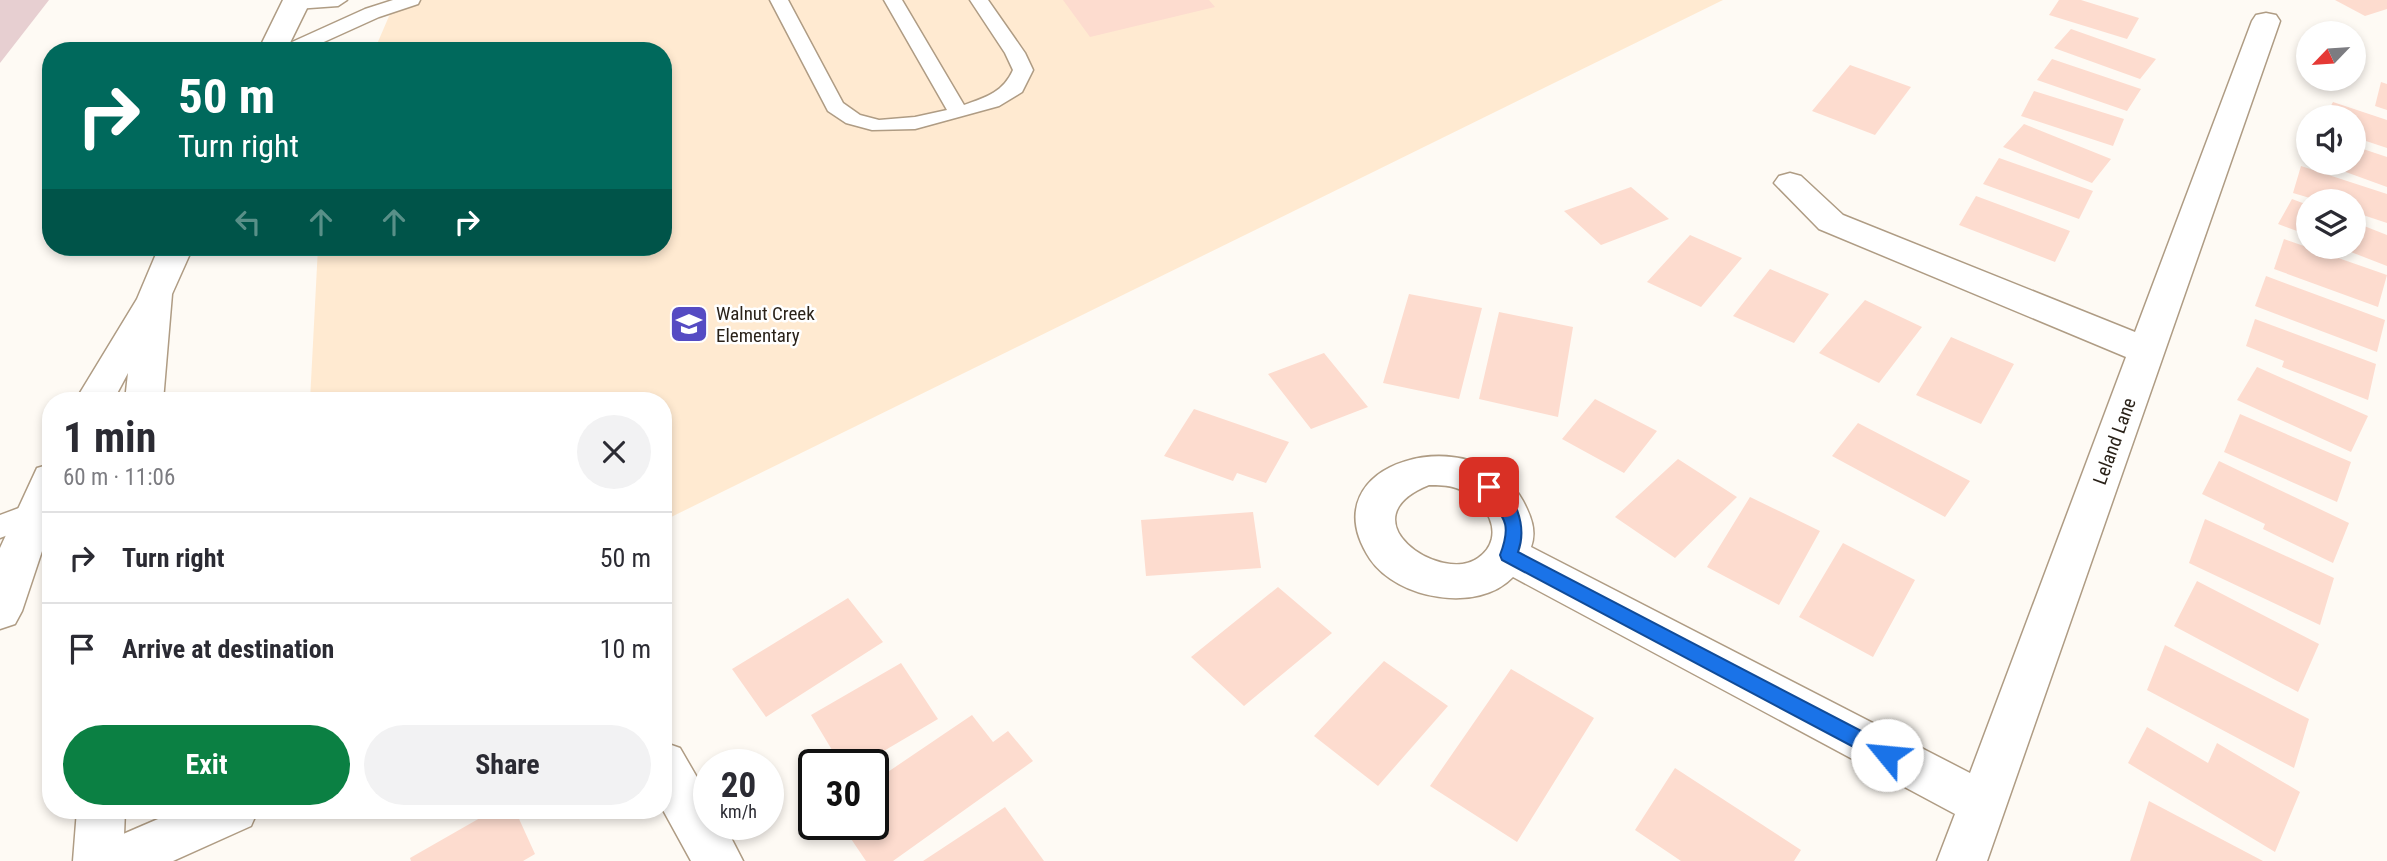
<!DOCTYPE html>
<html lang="en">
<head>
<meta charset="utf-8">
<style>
	:root { --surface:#fff; --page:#f2f2f3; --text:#2b2b33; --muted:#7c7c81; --line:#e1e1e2; --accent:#0b8043 }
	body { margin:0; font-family:"Roboto Condensed",sans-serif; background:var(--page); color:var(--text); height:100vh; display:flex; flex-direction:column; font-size:26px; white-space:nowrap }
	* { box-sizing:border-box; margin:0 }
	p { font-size:23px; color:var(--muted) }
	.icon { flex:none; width:38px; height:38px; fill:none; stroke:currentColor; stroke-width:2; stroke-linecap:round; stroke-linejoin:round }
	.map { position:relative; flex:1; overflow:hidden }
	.panel { position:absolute; left:42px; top:392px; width:630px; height:427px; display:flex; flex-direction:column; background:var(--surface); border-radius:28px; box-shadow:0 4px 10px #0003 }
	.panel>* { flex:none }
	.top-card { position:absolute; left:42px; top:42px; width:630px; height:214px; border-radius:28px; box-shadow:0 4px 10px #0003; background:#00695c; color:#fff; overflow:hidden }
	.needle { width:46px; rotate:245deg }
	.buttons { position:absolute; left:2296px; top:21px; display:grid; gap:14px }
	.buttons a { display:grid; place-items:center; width:70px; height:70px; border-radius:50%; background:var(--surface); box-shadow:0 4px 10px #0003; font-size:35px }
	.speed { position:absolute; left:693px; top:749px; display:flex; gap:14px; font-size:35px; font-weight:700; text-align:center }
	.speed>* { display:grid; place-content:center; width:91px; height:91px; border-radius:50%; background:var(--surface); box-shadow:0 4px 10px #0003; line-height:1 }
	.speed small { font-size:18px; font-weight:400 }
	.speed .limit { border:4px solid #111; border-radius:10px; background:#fff; color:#111 }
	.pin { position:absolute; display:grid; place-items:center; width:60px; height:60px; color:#fff; margin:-30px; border-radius:14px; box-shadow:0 4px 10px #0006 }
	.me { position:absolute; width:77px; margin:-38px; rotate:298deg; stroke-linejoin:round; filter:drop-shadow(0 0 5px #0008) }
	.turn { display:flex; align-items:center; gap:24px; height:147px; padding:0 21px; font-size:32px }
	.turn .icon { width:91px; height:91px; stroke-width:2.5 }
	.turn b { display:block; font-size:49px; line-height:60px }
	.lanes { display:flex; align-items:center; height:66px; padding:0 21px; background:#0003; justify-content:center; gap:35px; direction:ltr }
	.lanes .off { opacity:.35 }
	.round { display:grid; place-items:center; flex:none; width:74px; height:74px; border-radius:37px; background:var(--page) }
	.headline { display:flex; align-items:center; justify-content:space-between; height:119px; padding:0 21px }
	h1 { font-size:42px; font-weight:700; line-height:52px }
	.action { display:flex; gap:14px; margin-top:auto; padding:14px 21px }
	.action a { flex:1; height:80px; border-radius:42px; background:var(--accent); color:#fff; font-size:28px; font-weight:700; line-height:80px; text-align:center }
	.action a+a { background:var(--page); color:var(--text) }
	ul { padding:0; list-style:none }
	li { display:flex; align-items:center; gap:21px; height:91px; padding:0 21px; border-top:2px solid var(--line) }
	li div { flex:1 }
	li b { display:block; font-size:26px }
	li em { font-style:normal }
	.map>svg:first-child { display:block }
	.built { fill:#ffead1 }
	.green { fill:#e7cfd1 }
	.building { fill:#fddccf }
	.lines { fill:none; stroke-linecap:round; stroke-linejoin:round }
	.service-casing { stroke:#af9c84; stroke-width:3 }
	.minor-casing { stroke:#af9c84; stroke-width:3 }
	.tertiary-casing { stroke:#af9c84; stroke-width:3 }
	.service { fill:#fff; fill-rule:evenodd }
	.minor { fill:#fff; fill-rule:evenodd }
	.tertiary { fill:#fff; fill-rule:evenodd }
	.route { fill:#1a73e8; stroke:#114b97; stroke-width:2 }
	.labels { text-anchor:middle; stroke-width:5; stroke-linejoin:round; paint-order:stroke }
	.poi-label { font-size:19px; fill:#2a2219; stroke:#fff; text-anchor:start }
	.street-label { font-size:19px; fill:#2a2219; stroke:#fff }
</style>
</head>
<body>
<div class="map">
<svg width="2387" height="861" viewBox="0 0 2387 861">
	<rect width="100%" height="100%" fill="#fefaf4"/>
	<path class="built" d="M396,0H1723L663,521V401H310L318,247H663V51H374Z"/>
	<path class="green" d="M0,0H49L0,63Z"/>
	<path class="building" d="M1063,0H1209L1215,7L1090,37Z
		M2059,0H2081L2139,18L2127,39L2049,15Z
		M2335,0H2387V9L2365,16Z
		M2071,29L2156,59L2140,79L2054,48Z
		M2052,59L2141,89L2127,111L2037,80Z
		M1850,65L1911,87L1875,135L1812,111Z
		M2381,82L2387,84V110L2375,106Z
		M2034,91L2124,119L2113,146L2021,116Z
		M2333,102L2387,120V148L2354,137V117H2325Z
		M2024,124L2111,159L2092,183L2003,147Z
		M2354,146L2387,157V187L2321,163H2354Z
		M1999,158L2093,191L2079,219L1983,184Z
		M2301,166L2387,194V223L2354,212V201H2320L2293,193Z
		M1631,187L1669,219L1601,245L1564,211Z
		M1976,196L2070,231L2055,262L1959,225Z
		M2292,199L2308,205V235L2278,224Z
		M2354,222L2387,235V266L2338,247H2354Z
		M1690,235L1742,258L1701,307L1647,282Z
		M2284,239L2387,275L2378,307L2274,269Z
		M1770,269L1829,294L1794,343L1733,316Z
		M2266,276L2385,320L2377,352L2255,306Z
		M1409,294L1482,308L1459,399L1383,383Z
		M1865,300L1922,327L1879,383L1819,353Z
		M1499,312L1573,327L1558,417L1479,399Z
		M2255,319L2376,364L2368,400L2282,367L2284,361L2246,346Z
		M1951,337L2014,364L1981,424L1916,395Z
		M1324,353L1368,407L1311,429L1268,374Z
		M2257,367L2368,416L2351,452L2237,400Z
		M1595,399L1657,431L1624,473L1562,439Z
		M1194,409L1289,442L1266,483L1237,473L1233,481L1164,456Z
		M2240,414L2351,462L2337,502L2224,452Z
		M1858,423L1970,481L1945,517L1832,456Z
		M1678,459L1737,497L1675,558L1615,517Z
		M2219,461L2349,523L2333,563L2263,529L2265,524L2202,494Z
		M1750,497L1820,531L1779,605L1707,567Z
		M1253,512L1261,568L1146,576L1141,520Z
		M2205,519L2334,578L2320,625L2189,563Z
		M1843,543L1915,580L1873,657L1799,617Z
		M2197,581L2319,644L2298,692L2174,626Z
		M1278,587L1332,633L1244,706L1191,657Z
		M848,598L883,642L766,717L732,669Z
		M2165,645L2309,719L2294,768L2147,690Z
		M1384,661L1448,706L1378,786L1314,736Z
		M901,663L938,719L860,765H841L811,715Z
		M1511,669L1594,718L1517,842L1430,786Z
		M972,715L993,742L1008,731L1033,761L893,861H866L841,824H873V782Z
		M2147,727L2208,763L2217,743L2300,792L2275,852L2128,763Z
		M1675,768L1801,850L1794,861H1681L1635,830Z
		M2149,801L2263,861H2130Z
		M1005,807L1044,861H923Z
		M494,810H515L535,854L523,861H411L410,858Z"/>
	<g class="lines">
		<g class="service-casing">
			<path id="service" d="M289,0H347L338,6L296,9L289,7L287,3Z
				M393,0H420L418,4L379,17L304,51H278L281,47L365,9Z
				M770,0H788L843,103L860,115L879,120L915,117L947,110L884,0H902L964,105C987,97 1003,92 1013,70L1005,53L970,0H988L1025,53L1033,70L1022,92L999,106L915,129L872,130L846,123L828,111Z
				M35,502L45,505L49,513L45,521L0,538V515Z"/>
		</g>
		<g class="minor-casing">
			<path id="minor" d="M2266,13L2276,15L2280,21L1987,861H1937L1955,814L1513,577C1478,614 1397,599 1370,559C1305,460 1477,417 1523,501C1531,516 1537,531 1531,547L1970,773L2126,357L1819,229L1774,183L1779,176L1790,173L1801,176L1843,215L2135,332L2252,21L2256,15ZM1429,485C1438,485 1448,485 1456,488C1485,497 1509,536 1478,558C1441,585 1344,519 1429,485Z
				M663,742L680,748L709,798V824H724L743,861H691L663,810Z
				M179,810H258L251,826L173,861H93L100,844Z"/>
		</g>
		<g class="tertiary-casing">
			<path id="tertiary" d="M283,0H311L286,51H258Z
				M159,247H193L172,294L163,401H125L128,373L113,401H75L137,299Z
				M51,464V524L22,611L15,624L0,629V548L37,468Z
				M77,810H125L123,861H73Z"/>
		</g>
		<use href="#service" class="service"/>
		<use href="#minor" class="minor"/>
		<use href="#tertiary" class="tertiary"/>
	</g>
	<path class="route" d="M1489,481C1517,490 1527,528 1518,552L1894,748L1897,755L1894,761L1887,763L1880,761L1502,560L1500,555C1515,516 1498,516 1481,487Z"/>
	<defs>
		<g id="school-square" transform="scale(2.0125)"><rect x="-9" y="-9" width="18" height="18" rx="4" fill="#554bc3" stroke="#fff"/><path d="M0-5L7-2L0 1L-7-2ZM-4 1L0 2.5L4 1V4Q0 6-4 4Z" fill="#fff"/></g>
	</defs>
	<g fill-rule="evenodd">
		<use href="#school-square" x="689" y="324"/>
	</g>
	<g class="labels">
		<g class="poi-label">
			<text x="716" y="320">Walnut Creek<tspan x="716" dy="22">Elementary</tspan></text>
		</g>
		<g class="street-label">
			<text transform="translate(2114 441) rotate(-70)" y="7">Leland Lane</text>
		</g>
	</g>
</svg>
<div class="buttons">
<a><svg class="needle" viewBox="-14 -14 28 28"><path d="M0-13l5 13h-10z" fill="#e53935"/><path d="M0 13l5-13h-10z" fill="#7c7c81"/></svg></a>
<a><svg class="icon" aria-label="sound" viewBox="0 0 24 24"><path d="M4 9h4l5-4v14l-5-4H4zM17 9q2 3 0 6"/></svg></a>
<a><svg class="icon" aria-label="layers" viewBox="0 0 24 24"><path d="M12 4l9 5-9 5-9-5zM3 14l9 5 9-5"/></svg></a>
</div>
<div class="speed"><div>20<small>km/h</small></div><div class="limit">30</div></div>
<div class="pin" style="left:1489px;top:487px;background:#d93025"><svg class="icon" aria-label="arrive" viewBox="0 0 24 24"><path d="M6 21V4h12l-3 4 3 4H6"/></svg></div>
<svg class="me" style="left:1887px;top:755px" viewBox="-20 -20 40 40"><circle r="19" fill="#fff"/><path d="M0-13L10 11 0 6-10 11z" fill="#1a73e8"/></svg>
<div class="top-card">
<div class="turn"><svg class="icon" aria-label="right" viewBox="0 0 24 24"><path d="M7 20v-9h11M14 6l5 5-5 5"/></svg><div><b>50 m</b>Turn right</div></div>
<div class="lanes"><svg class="icon off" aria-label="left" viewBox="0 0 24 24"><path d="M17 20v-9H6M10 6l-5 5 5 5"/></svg><svg class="icon off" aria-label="ahead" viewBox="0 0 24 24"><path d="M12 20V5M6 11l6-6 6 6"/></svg><svg class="icon off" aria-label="ahead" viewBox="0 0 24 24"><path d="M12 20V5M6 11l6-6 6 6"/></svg><svg class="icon" aria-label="right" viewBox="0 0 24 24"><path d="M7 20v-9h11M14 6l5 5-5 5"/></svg></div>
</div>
<section class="panel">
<div class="headline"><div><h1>1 min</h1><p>60 m · 11:06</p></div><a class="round"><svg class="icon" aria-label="close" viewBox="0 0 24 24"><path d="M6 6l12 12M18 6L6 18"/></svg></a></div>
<ul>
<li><svg class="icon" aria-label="right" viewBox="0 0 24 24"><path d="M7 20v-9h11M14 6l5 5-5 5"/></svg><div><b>Turn right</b></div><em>50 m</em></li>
<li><svg class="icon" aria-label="arrive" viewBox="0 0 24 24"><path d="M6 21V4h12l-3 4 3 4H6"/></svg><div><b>Arrive at destination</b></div><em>10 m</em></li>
</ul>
<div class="action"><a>Exit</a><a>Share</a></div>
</section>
</div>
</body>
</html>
